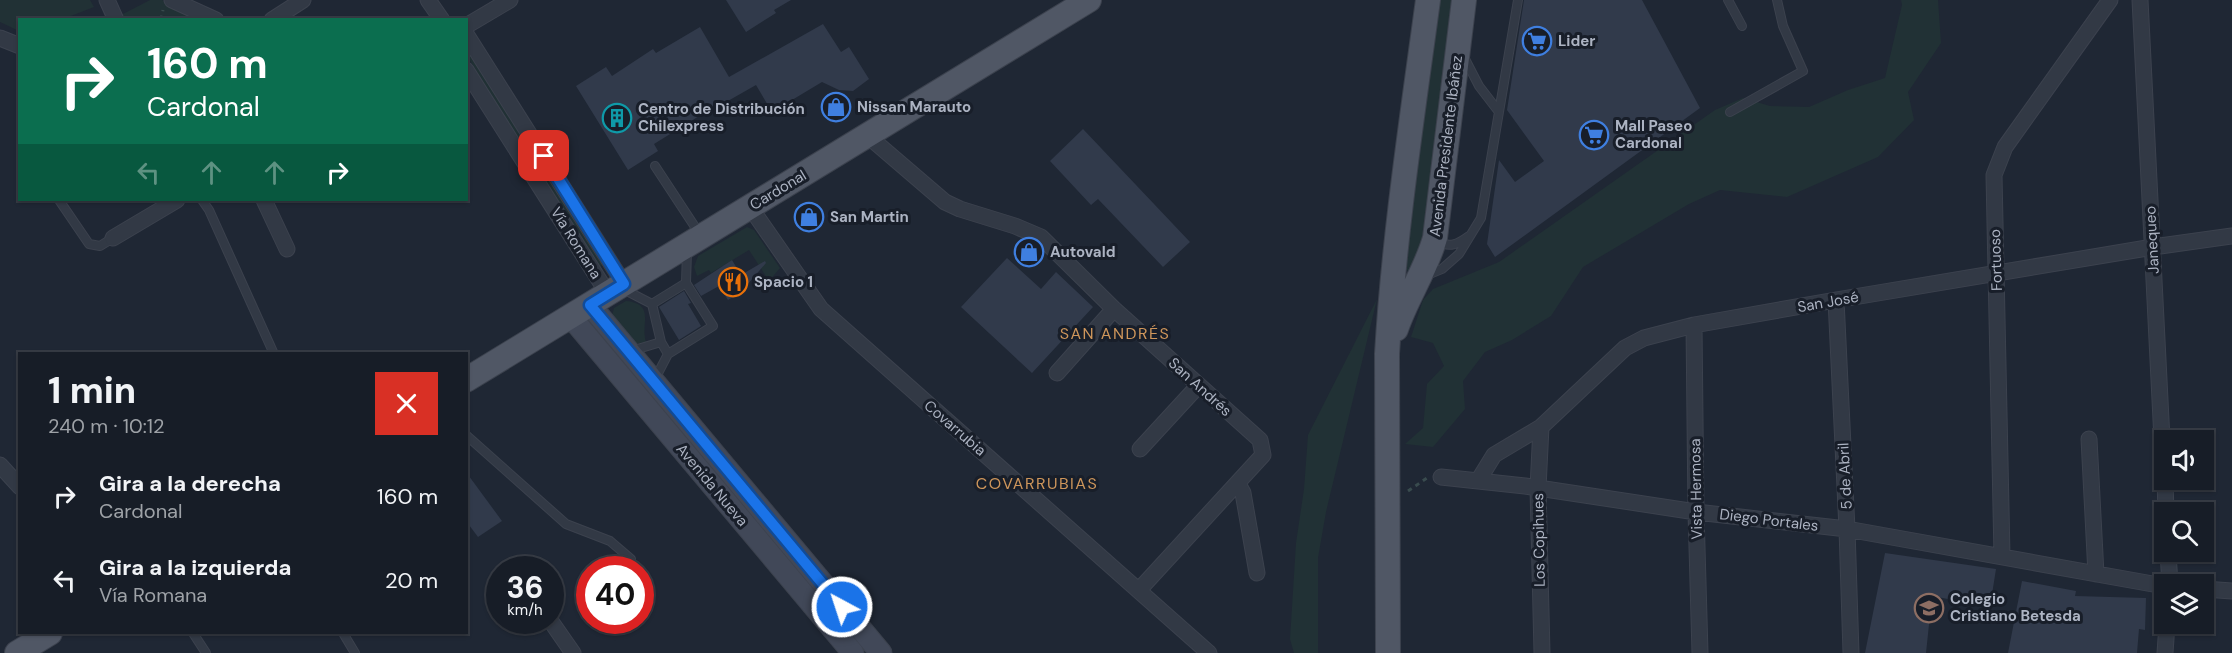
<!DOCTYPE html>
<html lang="es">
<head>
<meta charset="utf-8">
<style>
	:root { --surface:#171d27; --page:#242a33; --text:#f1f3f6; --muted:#9ea2a7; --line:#363b44 }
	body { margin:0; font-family:"DM Sans",sans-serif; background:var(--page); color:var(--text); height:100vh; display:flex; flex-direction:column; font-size:22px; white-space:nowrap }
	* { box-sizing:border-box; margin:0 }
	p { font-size:20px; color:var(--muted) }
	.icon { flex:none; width:33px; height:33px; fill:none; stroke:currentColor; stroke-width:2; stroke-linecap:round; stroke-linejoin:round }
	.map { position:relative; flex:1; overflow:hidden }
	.sheet { position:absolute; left:18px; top:352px; width:450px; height:282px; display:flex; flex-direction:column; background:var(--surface); border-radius:0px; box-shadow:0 2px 4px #0004,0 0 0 2px var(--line) }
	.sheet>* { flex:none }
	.hud { position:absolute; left:18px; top:18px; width:450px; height:183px; border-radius:0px; box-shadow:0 2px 4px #0004,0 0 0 2px var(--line); background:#0b6e4f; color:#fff; overflow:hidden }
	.controls { position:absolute; left:2154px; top:430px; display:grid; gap:12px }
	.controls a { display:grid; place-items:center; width:60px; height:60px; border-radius:0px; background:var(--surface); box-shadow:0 2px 4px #0004,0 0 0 2px var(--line); font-size:30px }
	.speed { position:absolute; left:486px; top:556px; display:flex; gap:12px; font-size:30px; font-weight:700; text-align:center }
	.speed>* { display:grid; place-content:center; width:78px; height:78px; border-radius:50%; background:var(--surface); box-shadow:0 2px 4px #0004,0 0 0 2px var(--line); line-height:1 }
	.speed small { font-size:15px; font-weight:400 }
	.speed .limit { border:9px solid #d22; background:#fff; color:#111 }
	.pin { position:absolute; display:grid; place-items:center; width:51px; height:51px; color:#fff; margin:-26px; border-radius:12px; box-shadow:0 3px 9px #0006 }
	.me { position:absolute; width:66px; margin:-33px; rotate:320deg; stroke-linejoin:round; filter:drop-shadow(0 0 4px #0008) }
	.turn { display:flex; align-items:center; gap:21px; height:126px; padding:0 30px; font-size:27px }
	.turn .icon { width:78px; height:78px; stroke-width:2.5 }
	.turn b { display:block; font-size:42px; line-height:51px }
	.lanes { display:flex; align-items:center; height:57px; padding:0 30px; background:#0003; justify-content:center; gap:30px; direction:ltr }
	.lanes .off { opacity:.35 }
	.round { display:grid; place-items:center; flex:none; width:63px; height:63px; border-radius:0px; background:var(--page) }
	.overview { display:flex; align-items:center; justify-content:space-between; height:102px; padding:0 30px }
	h1 { font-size:36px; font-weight:800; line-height:45px }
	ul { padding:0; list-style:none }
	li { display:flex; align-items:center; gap:18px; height:84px; padding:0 30px }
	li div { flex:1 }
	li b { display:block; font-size:22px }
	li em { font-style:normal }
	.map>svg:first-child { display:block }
	.green { fill:#213135 }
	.building { fill:#313a4b }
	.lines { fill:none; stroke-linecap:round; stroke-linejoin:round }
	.lane-casing { stroke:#3c424e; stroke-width:10 }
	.street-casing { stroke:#3c424e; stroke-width:17 }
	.secondary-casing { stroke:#3c424e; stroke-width:23 }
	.primary-casing { stroke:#3c424e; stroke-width:26 }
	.path { stroke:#394b4e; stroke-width:3; stroke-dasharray:4.5 4.5; stroke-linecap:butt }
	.lane { stroke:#323945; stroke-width:8 }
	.street { stroke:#323945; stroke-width:15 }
	.secondary { stroke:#414858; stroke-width:21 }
	.primary { stroke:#505765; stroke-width:24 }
	.route-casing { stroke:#114b97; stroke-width:15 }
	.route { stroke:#1a73e8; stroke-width:10 }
	.labels { text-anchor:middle; stroke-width:6; stroke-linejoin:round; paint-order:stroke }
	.poi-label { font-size:15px; font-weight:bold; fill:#acb3c2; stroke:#181e29; text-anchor:start }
	.street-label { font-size:15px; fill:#acb3c2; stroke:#181e29 }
	.neighbourhood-label { font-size:16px; letter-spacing:1.5px; fill:#ce965b; stroke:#181e29 }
</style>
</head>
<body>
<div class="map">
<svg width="2232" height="653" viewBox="0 0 2232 653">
	<rect width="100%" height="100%" fill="#1f2734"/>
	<path class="green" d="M0,0H90L94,7L63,19L20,20L19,31L0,22Z
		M150,0H162L205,19H123L121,15Z
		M1440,0H1456L1427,229L1409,274L1405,266V251Z
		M1901,0H1938L1941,43L1908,92L1914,120L1878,157L1787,197L1720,190L1689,204L1583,267L1551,316L1512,340L1485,352L1463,381L1465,409L1433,447L1405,444L1423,428L1427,384L1444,366L1433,343L1411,337L1423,300L1433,289L1499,262L1715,110L1743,98L1770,106L1809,107L1848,90L1885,78L1902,5Z
		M468,52L602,264L601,267L598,266L467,56Z
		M747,227L754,230L780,268L769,281L749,250L711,273L709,270L697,276L694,267L698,256Z
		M1377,299L1326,512L1318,558V653H1294L1290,639L1296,543L1304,489L1308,435Z
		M626,301C656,304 640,324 646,342L635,344L612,316L614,308Z"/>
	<path class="building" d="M726,0H791L774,10L776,13L746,32Z
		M1524,0H1642L1700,108L1495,257L1487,244L1499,160L1515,182L1544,161L1507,110Z
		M823,24L841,52L849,47L869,79L853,91L839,90L822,82L772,112L756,85L705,114L704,113L654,144L658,151L628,170L576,86L606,67L612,76L653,49L656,53L700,27L729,77Z
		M1083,129L1190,242L1163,267L1098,199L1091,205L1050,161Z
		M1007,258L1041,289L1056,272L1093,307L1032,373L961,307Z
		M732,260L741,275L765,261L766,263L741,292L728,300L719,286L701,296L694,285Z
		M684,291L691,303L688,304L701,326L679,340L659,307Z
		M466,472L502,521L478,537L466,521Z
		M1885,553L1996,569L1990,607L1932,596L1926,653H1865Z
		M2022,581L2076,591L2075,596L2146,598L2145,630L2139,629L2137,653H2008Z"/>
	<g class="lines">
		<g class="lane-casing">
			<path id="lane" d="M1728,0L1742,26
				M1464,57L1479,86L1499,112
				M1730,112L1803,71L1783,26L1777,0
				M655,166L699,233
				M59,200L89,244L100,246L113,238
				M202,200L209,210L274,354
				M1437,240C1449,249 1458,244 1469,236
				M1425,276L1442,269L1459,254L1481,218L1518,0
				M623,289L652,304L661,342L668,354
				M652,304L686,283
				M631,351L661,342
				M655,379L668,354L713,326L686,283L687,251
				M466,435L566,524L610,541L631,559
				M193,633L206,653
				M343,633L355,653"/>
		</g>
		<g class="street-casing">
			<path id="street" d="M107,0L116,20
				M172,0L216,20
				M428,0L442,20
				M2140,0L2164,480
				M272,20L303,0
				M466,26L510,0
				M466,34L624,284
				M0,38L20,46
				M466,70L608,294
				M868,136L945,202L960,209L1015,226L1041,237L1114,309L1260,440L1263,455L1139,590
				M264,200L287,249
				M750,207L821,309L1209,653
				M113,238L177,200
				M1836,300L1847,529L1851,653
				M1694,325L1696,512L1700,653
				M1057,373L1114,309
				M1541,427L1538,488L1542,653
				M2089,439L2096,574
				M1140,449L1198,386
				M0,465L20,487
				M1441,477L1525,486L1696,512L1847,529L2164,586
				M2165,480L2166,513
				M1478,481L1494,455L1541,427L1625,348L1644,338L1694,325L1836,300L2153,247L2232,236
				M1238,484L1243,493L1257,573
				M2168,552L2170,585
				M2002,556L1994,175L2005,147L2110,0
				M2204,589L2232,591
				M550,620L573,653
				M2165,653L2167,624"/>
		</g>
		<g class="secondary-casing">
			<path id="secondary" d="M590,305L881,653
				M571,317L853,653"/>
		</g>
		<g class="primary-casing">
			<path id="primary" d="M1396,329C1407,297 1426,270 1435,238L1464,0
				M466,380L1089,0
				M17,653L50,633
				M1388,653L1387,354C1394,236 1412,118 1428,0"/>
		</g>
		<path class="path" d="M161,20L163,10
			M1408,491L1427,478"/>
		<use href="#lane" class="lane"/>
		<use href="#street" class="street"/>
		<use href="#secondary" class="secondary"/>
		<use href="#primary" class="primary"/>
	</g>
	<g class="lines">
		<g class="route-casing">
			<path id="route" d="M544,156L624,284L590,305L842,607"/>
		</g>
		<use href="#route" class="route"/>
	</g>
	<defs>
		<g id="supermarket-ring" transform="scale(1.5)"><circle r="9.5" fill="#181e29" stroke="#3f7fe0" stroke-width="1.5"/><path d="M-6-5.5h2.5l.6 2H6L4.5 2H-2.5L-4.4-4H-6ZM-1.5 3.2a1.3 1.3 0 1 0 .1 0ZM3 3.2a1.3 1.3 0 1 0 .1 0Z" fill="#3f7fe0"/></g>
		<g id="shop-ring" transform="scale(1.5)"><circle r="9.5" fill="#181e29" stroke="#3f7fe0" stroke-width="1.5"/><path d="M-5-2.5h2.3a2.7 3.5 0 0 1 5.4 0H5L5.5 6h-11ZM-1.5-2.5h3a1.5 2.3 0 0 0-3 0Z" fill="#3f7fe0"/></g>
		<g id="building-ring" transform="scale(1.5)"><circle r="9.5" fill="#181e29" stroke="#0f9aa8" stroke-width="1.5"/><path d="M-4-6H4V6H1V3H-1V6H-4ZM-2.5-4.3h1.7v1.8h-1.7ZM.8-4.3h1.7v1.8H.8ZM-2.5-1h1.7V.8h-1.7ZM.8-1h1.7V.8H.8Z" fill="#0f9aa8"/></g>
		<g id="restaurant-ring" transform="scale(1.5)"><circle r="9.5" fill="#181e29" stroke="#e8710a" stroke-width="1.5"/><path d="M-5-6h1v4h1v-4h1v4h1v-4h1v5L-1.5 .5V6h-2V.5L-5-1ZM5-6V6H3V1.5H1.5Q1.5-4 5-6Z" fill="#e8710a"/></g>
		<g id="school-ring" transform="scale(1.5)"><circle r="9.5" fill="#181e29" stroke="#8d6e63" stroke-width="1.5"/><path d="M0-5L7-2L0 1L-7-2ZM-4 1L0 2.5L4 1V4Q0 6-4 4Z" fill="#8d6e63"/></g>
	</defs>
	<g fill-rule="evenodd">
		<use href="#supermarket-ring" x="1537" y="41"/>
		<use href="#shop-ring" x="836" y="107"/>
		<use href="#building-ring" x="617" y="118"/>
		<use href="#supermarket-ring" x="1594" y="135"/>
		<use href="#shop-ring" x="809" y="217"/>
		<use href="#shop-ring" x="1029" y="252"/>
		<use href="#restaurant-ring" x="733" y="282"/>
		<use href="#school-ring" x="1929" y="608"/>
	</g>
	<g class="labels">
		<g class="poi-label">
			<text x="1558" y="46">Lider</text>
			<text x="857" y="112">Nissan Marauto</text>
			<text x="638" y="114">Centro de Distribución<tspan x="638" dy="17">Chilexpress</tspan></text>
			<text x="1615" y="131">Mall Paseo<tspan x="1615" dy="17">Cardonal</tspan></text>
			<text x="830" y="222">San Martin</text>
			<text x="1050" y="257">Autovald</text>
			<text x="754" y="287">Spacio 1</text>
			<text x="1950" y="604">Colegio<tspan x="1950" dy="17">Cristiano Betesda</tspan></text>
		</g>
		<g class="street-label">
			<text transform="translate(1446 146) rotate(-83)" y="5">Avenida Presidente Ibáñez</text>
			<text transform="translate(778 190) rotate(-31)" y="5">Cardonal</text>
			<text transform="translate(2152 240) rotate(-93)" y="5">Janequeo</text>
			<text transform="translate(576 243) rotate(58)" y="5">Vía Romana</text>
			<text transform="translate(1996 260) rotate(-92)" y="5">Fortuoso</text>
			<text transform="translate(1828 302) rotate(-10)" y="5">San José</text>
			<text transform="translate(1200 387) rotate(42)" y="5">San Andrés</text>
			<text transform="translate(955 428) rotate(41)" y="5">Covarrubia</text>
			<text transform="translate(1845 476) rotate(-93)" y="5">5 de Abril</text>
			<text transform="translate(712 485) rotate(50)" y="5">Avenida Nueva</text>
			<text transform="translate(1696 489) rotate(-91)" y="5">Vista Hermosa</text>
			<text transform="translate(1769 520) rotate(7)" y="5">Diego Portales</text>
			<text transform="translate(1539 540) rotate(-91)" y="5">Los Copihues</text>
		</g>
		<g class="neighbourhood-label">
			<text x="1115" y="339">SAN ANDRÉS</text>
			<text x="1037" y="489">COVARRUBIAS</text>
		</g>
	</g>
</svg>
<div class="controls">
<a><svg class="icon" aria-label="sound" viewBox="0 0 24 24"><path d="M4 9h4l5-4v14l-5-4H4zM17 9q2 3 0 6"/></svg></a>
<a><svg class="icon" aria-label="search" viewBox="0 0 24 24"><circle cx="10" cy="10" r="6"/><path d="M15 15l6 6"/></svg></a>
<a><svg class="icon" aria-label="layers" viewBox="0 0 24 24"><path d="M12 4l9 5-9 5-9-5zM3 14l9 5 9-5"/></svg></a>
</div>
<div class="speed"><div>36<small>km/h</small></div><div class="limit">40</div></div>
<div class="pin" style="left:544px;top:156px;background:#d93025"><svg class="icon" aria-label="arrive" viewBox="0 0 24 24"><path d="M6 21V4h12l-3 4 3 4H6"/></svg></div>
<svg class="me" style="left:842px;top:607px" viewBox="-20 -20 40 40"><circle r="17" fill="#1a73e8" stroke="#fff" stroke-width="3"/><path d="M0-11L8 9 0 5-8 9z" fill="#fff"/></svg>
<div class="hud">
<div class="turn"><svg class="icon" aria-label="right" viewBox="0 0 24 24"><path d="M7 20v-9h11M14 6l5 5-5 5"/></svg><div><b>160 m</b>Cardonal</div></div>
<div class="lanes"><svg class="icon off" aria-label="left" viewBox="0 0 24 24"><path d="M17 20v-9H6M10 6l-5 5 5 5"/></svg><svg class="icon off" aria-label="ahead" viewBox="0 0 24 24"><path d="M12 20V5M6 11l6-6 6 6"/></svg><svg class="icon off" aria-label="ahead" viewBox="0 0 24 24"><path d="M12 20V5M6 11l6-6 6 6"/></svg><svg class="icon" aria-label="right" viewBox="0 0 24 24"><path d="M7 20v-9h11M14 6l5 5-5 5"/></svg></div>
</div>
<section class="sheet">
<div class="overview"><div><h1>1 min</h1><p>240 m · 10:12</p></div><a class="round" style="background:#d93025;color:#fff"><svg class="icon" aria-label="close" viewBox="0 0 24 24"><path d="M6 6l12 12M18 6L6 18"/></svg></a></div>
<ul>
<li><svg class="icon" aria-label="right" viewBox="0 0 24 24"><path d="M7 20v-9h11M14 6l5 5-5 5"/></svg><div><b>Gira a la derecha</b><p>Cardonal</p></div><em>160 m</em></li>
<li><svg class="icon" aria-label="left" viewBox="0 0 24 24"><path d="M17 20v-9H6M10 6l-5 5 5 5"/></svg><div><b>Gira a la izquierda</b><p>Vía Romana</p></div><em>20 m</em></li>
</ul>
</section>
</div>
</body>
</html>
